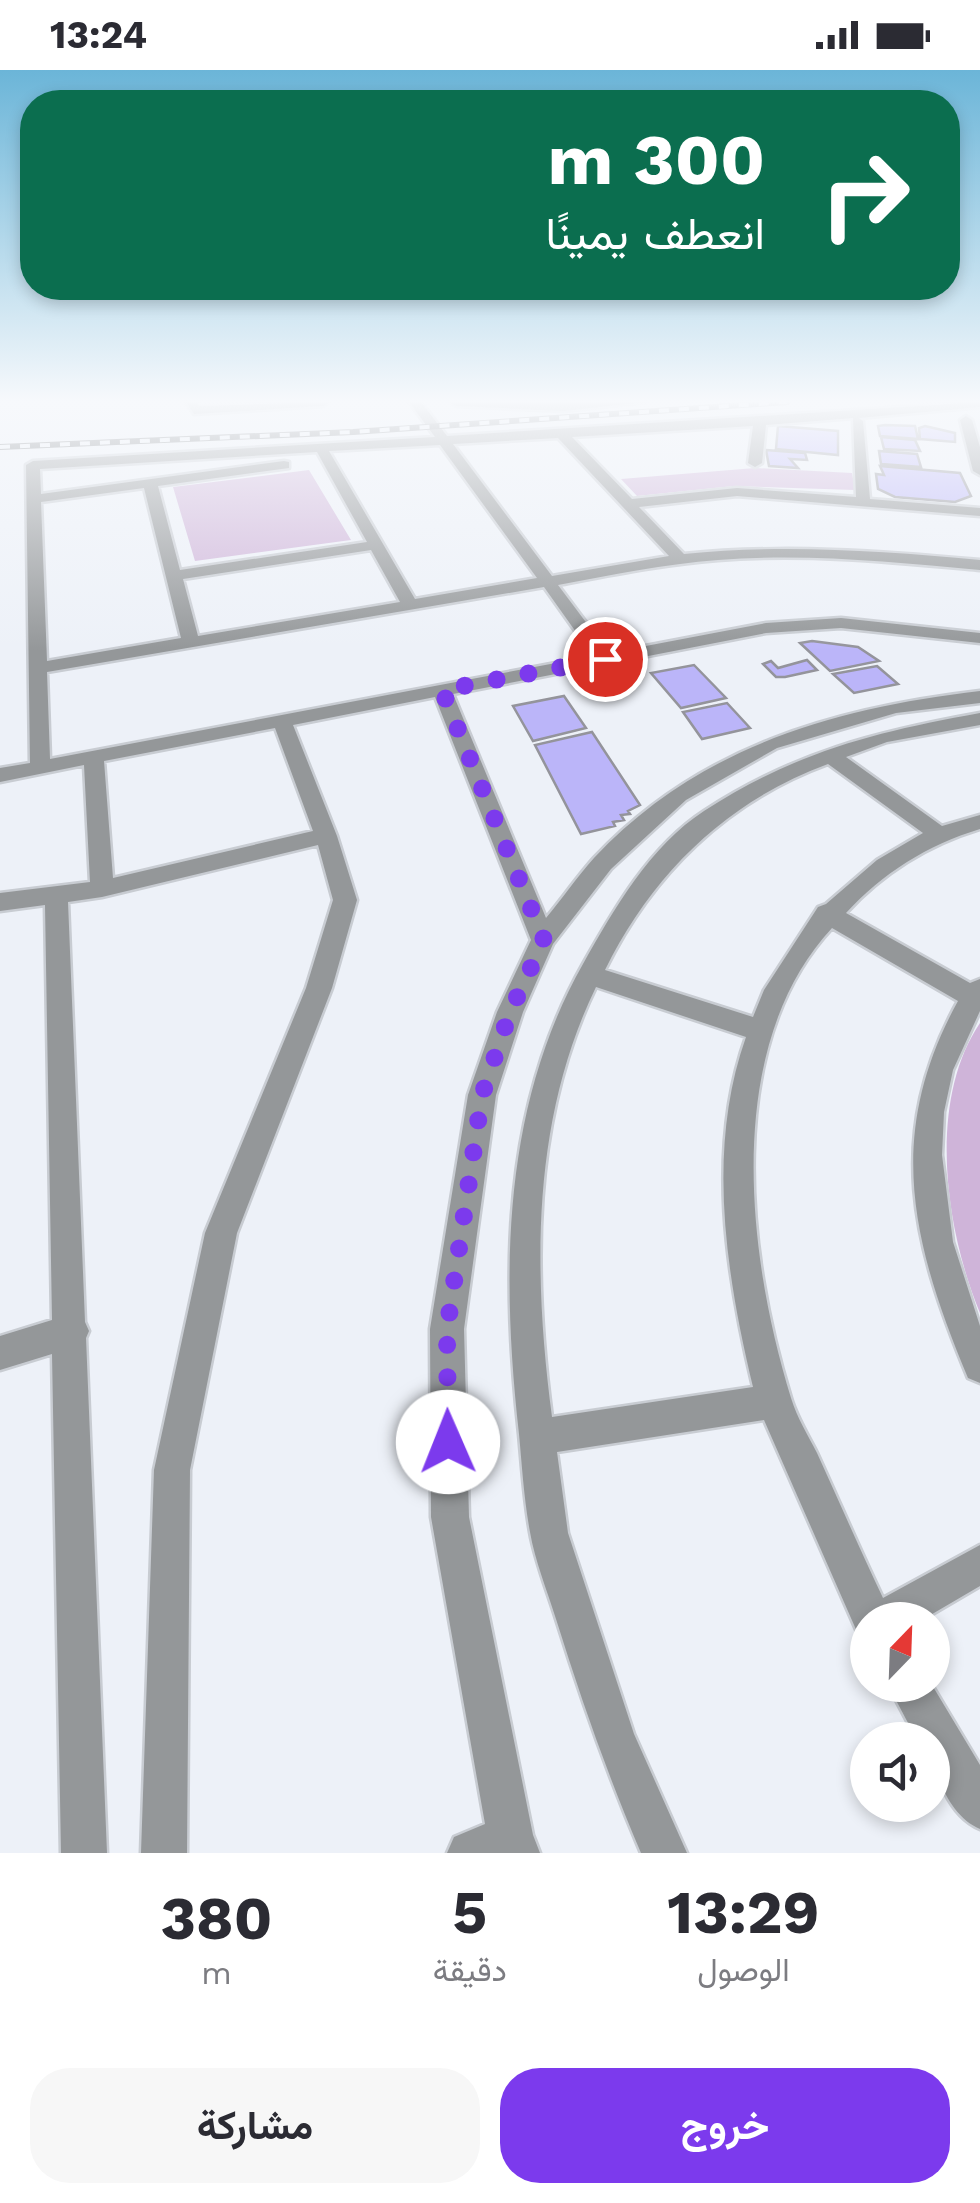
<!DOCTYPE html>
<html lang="ar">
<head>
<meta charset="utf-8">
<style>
	:root { --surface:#fff; --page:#f7f7f7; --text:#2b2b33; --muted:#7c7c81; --accent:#7c3aed }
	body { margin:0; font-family:"Work Sans",Vazirmatn,sans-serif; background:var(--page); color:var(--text); direction:rtl; height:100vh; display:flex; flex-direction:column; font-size:38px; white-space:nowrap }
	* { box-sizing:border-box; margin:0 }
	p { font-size:32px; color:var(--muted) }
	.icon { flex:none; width:55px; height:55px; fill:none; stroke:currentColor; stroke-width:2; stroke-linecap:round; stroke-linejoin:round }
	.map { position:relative; height:1783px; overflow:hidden; direction:ltr }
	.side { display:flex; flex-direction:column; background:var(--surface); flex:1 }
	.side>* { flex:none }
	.top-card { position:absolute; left:20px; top:20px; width:940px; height:210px; border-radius:40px; box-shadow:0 5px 15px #0003; direction:rtl; background:#0b6e4f; color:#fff; overflow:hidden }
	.needle { width:65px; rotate:23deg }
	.buttons { position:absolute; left:850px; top:1532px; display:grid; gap:20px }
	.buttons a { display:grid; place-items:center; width:100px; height:100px; border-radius:50%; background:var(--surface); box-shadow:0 5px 15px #0003; font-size:50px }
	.pin { position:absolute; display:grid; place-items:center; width:85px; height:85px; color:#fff; margin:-42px; border:5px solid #fff; border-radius:50%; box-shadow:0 2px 10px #0007 }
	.me { position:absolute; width:110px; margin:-55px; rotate:359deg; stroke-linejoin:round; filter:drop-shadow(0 0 8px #0008) }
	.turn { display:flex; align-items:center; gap:35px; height:210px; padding:0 30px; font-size:45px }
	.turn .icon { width:130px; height:130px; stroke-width:2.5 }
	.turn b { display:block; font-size:70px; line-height:85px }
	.eta { display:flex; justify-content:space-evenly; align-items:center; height:170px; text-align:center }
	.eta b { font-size:60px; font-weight:700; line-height:70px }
	.primary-button { display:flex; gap:20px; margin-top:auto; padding:20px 30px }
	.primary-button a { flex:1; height:115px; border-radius:40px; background:var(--accent); color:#fff; font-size:40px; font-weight:700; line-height:115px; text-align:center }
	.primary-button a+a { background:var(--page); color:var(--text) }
	.status { display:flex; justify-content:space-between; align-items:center; height:70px; padding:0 50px; background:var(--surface); direction:ltr }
	.status svg { height:28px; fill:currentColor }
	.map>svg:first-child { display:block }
	.green { fill:#cfb4d9 }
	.building { fill:#bbb5f9; stroke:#94949b; stroke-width:2.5 }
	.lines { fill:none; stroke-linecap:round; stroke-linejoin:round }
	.minor-casing { stroke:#c8ccd2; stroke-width:5 }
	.minor { fill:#949799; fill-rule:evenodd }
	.rail-casing { stroke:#626568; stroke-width:6 }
	.rail { stroke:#edf1f8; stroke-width:4; stroke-dasharray:10; stroke-linecap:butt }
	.route { stroke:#7c3aed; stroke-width:18; stroke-dasharray:0 32.4 }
</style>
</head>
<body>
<div class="status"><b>13:24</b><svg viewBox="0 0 49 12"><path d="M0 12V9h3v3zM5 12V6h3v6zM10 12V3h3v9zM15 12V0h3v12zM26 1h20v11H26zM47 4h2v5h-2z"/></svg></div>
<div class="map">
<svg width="980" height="1783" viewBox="0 0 980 1783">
	<rect width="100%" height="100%" fill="#edf1f8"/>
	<path class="green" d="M755,398L852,403L855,420L734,416L637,426L621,409Z
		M309,400L351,470L195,491L173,417Z
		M980,953V1243C945,1159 927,1031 980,953Z"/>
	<path class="building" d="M885,355L915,356L918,369L880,366L878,356Z
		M778,356L838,361V385L776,379Z
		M925,356L955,363V372L920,369L919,358Z
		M881,367L915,370L920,381L884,379Z
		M766,380L805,383L807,390L790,389L798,398L769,396Z
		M879,381L917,384L921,397L881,394Z
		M880,396L960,403L971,426L955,432L895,427L878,419L876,404L884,405Z
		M812,571L858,577L879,591L830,601L800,573Z
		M807,590L817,600L785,607H776L763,594L771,591L778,598Z
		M694,595L726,628L681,638L651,603Z
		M877,596L898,614L854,623L833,604Z
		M564,626L586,658L533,671L513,636Z
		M727,633L750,658L702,669L683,642Z
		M592,662L640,735L628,741L630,744L621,745L624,750L613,752L615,756L581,764L535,675Z"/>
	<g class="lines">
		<g class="minor-casing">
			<path id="minor" d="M186,332H198L199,336L329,332L323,336L194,344Z
				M409,332H421L447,366L980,332V337L859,348L863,351L870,429L980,438V446L737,426L639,437L684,484C783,474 881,481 980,490V500C893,492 806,483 718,490C665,494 611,505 558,515L609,583L766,553L841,548L980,563V573L841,558L766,563L453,624L546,848C562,829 577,807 594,788C698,677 834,638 980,621V633L896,643L777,678L686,730L611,799L553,874L523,942L496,1025L464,1259L469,1447L533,1765L540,1783H447L454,1767L485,1754L431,1447L430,1259L468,1025L497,942L531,870L435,627L293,655L337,766L357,830L332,918L237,1163L190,1400L187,1783H141L154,1400L205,1163L306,918L333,830L318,775L102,827L68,832L85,1252L89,1261L86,1268L107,1783H61L52,1284L0,1300V1266L52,1250L45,835L0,841V823L90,812L84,695L0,712V698L30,693L26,395L33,391L435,367ZM853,348L856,427L737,418L632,429L572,367L753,356L748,393L755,397L762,393L766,355ZM558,368L669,486L552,506L453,374ZM440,375L537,508L415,529L329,381ZM317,382L367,472L180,500L158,416L289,398V392L284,391L41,424L40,399ZM144,418L181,568L47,591L41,432ZM371,480L400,532L198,566L183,509ZM544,517L593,586L50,689L47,602ZM275,658L313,761L113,808L104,691Z
				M450,332H645L564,341L456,336Z
				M966,346L972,350L980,377V405L973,401L960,350Z
				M980,643V655L887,672L846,687L942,756L980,745V759C927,775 883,803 846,843L970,913L980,909V941L953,1000L944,1042L942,1085L953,1172L980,1256V1313L968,1308C912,1174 884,1065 958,931L832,858C722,976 747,1186 791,1328C797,1348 808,1365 817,1383C839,1431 860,1480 883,1528L980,1475V1516L922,1550H868V1568L858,1564L764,1350L557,1382L568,1463L634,1664L687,1783H641C608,1706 581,1629 556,1549C547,1520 535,1491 530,1462C524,1430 522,1396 519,1364C501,1203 502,1037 583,894C614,839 650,776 704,741C795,682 875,662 980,643ZM828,694L923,763L877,790L826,834L818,837L764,920L753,947L605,900C652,804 727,731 828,694ZM596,917L746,967C706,1079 726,1204 753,1317L552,1347C533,1203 531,1050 596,917Z
				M888,1615H932L980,1695V1759C949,1746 932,1702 932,1670H917Z"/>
		</g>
		<use href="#minor" class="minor"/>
		<g class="rail-casing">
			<path id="rail" d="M0,377L353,362L787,332"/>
		</g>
		<use href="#rail" class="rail"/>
	</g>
	<linearGradient id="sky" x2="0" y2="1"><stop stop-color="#6bb5d8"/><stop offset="0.57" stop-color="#f7f9fc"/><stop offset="1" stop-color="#f7f9fc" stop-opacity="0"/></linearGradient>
	<rect width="980" height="581" fill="url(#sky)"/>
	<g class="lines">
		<path class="route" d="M448,1372L447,1259L482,1025L510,942L544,870L442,620L605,589"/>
	</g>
</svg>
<div class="buttons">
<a><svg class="needle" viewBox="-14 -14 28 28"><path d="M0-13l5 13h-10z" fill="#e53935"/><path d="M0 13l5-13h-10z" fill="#7c7c81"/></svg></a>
<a><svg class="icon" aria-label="sound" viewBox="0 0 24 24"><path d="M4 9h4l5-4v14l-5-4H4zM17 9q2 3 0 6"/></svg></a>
</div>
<div class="pin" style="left:605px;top:589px;background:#d93025"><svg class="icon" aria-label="arrive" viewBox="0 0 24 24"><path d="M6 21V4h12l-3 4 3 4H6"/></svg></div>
<svg class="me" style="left:448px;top:1372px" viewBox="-20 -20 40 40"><circle r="19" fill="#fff"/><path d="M0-13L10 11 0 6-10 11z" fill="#7c3aed"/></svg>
<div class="top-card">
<div class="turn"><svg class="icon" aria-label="right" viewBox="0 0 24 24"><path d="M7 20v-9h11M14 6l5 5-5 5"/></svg><div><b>300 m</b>انعطف يمينًا</div></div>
</div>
</div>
<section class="side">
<div class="eta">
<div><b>13:29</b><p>الوصول</p></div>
<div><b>5</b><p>دقيقة</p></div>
<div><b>380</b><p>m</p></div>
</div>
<div class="primary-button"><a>خروج</a><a>مشاركة</a></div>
</section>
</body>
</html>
